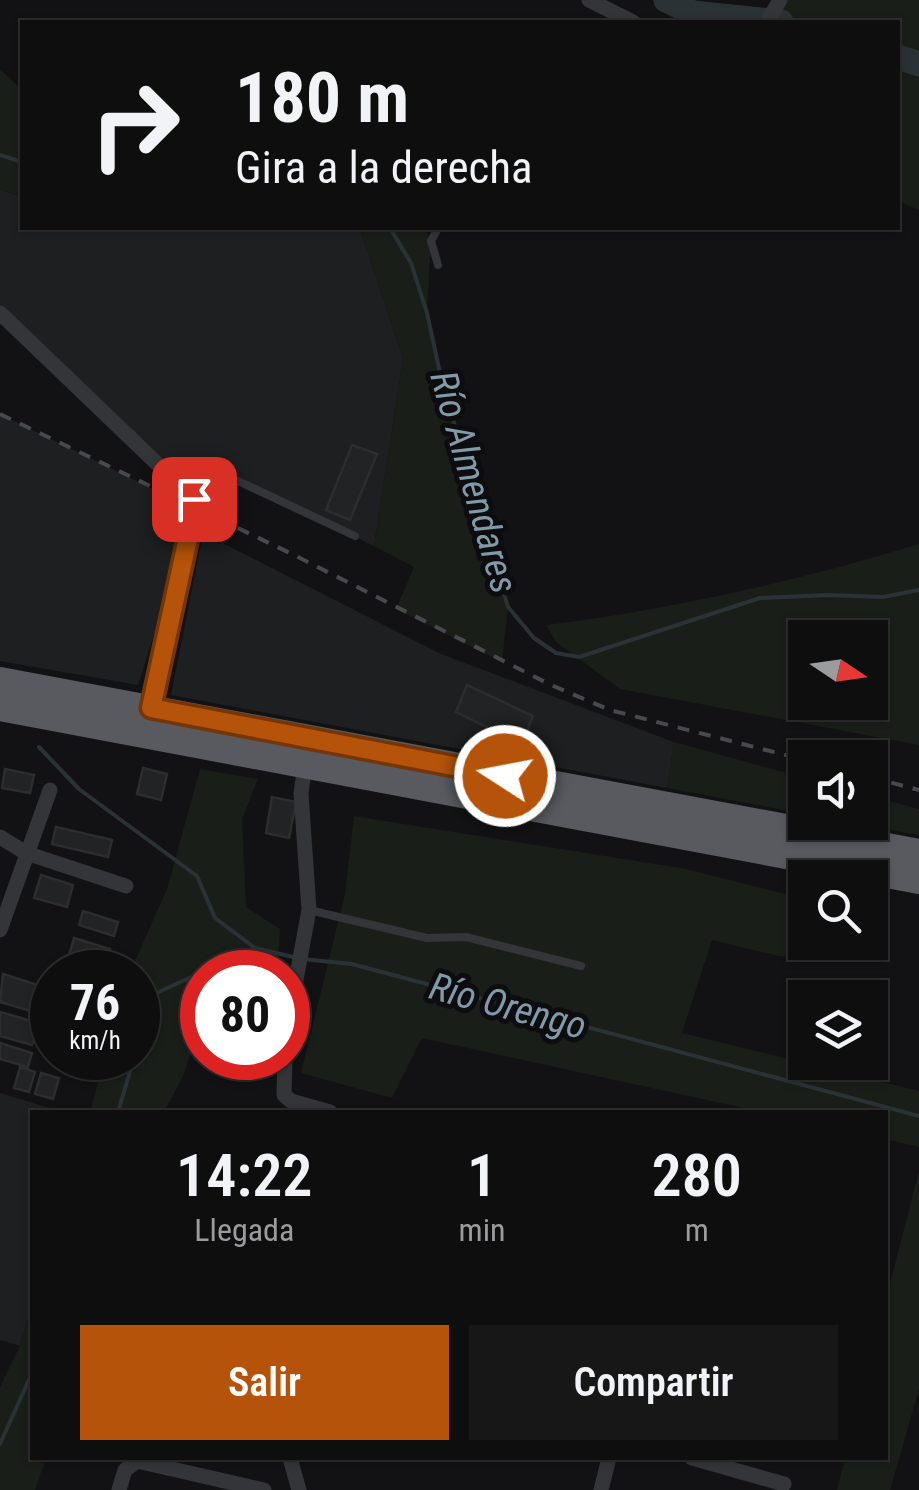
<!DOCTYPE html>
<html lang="es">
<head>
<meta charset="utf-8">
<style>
	:root { --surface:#0e0e0f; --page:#171718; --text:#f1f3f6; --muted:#9b9c9e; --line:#2e2e2f; --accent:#b45309 }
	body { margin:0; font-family:"Roboto Condensed",sans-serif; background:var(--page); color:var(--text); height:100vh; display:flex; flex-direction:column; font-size:38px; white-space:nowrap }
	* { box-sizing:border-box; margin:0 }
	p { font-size:32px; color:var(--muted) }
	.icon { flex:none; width:55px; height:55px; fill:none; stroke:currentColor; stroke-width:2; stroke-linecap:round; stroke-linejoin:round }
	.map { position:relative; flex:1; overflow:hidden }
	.sheet { position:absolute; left:30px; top:1110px; width:858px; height:350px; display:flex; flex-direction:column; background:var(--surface); border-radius:0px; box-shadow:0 2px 8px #0004,0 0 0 2px var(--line) }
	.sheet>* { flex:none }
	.top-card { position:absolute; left:20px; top:20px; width:880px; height:210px; border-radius:0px; box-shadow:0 2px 8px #0004,0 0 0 2px var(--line); background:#0e0e0f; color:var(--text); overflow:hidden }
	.needle { width:65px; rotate:103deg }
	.buttons { position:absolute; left:788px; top:620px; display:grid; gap:20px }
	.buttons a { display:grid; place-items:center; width:100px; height:100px; border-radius:0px; background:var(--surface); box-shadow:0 2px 8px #0004,0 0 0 2px var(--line); font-size:50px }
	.speed { position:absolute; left:30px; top:950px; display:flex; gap:20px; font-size:50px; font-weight:700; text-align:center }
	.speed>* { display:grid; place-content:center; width:130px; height:130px; border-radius:50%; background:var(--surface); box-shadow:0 2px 8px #0004,0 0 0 2px var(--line); line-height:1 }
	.speed small { font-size:25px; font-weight:400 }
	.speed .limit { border:15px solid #d22; background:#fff; color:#111 }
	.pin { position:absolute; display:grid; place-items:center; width:85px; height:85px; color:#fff; margin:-42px; border-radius:20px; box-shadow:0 5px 15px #0006 }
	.me { position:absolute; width:110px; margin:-55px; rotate:281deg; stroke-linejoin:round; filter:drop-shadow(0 0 8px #0008) }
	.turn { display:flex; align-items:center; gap:35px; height:210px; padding:0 50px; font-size:45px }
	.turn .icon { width:130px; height:130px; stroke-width:2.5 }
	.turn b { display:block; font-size:70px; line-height:85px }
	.eta { display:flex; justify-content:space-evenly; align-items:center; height:170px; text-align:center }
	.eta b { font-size:60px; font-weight:600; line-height:70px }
	.action { display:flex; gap:20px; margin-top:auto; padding:20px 50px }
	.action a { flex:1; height:115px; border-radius:0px; background:var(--accent); color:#fff; font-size:40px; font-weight:600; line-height:115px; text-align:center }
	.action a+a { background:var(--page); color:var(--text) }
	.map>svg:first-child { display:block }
	.built { fill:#1e1f20 }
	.green { fill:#191e19; fill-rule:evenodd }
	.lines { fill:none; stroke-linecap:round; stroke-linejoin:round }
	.stream { stroke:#2a3236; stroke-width:4 }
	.river { stroke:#2a3236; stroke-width:25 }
	.building { fill:#222324; stroke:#2d2d2f; stroke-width:2.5 }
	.service { stroke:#343538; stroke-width:8 }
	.minor { stroke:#343538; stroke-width:15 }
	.trunk { stroke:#585a60; stroke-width:28 }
	.rail { stroke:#47494d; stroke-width:4; stroke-dasharray:12 10; stroke-linecap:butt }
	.route-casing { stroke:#753606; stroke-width:25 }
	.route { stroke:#b45309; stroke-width:18 }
	.labels { text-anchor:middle; stroke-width:10; stroke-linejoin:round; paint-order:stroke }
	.water-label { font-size:38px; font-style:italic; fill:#819aa9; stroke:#0d0d0f }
</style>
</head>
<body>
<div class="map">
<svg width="919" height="1490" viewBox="0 0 919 1490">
	<rect width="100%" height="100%" fill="#121214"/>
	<path class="built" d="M0,189L22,197V228H360L403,359L374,546L238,481L194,499L0,313Z
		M0,414L194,509L138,685L0,661Z
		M203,533L441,654L674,742L667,788L171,695Z
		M0,1093L63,1112H32V1304L20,1346L0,1340Z"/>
	<path class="green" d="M780,0H919V210L898,201V22H767Z
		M0,69L22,90V197L0,189Z
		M360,228H424L431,241L427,313L442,382L508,607L502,662L396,609L414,567L374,546L403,359Z
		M919,544V745L620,689L556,642L546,625C673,609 797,581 919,544ZM805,638H870V702H805Z
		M674,742L805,778V814L667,788Z
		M200,769L258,779L242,819L246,907L280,929L277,972H202V1021L183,1076L164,1112H90L105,1058H138V972H130L167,889Z
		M870,796L919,809V835L851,823L870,822Z
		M354,816L686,869L805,899V942L841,943L835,961L778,956L712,940L682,1033L919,1091V1147L885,1139V1112H762L422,1038L392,1098L301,1073L345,894Z
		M919,1171V1389L890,1490H837L845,1458H885V1303Z
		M32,1304V1458H46L35,1490H0V1387L20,1346Z"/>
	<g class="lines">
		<path class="stream" d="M0,155L22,162
			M390,228L411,263L427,313L442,382L508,607L534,638L556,653L579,657L760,598L827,595L883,597L919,590
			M39,747L79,789L197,876L215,918L255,948
			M302,959L352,964L919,1116
			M138,1046L152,995L255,948L293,957
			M118,1112L134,1058
			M0,1444L32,1373"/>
		<path class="river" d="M666,0L693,13L781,22
			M898,57L919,64"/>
	</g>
	<path class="building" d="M352,445L377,454L350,520L326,510Z
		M467,685L533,716L521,744L456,712Z
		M143,768L167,774L161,800L137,794Z
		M5,769L34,775L30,793L2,788Z
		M272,797L296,802L289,838L266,833Z
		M56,827L112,840L108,857L52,844Z
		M41,875L73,885L67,907L34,898Z
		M83,911L118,922L114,936L79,925Z
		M74,938L110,949L104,970L68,959Z
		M3,974L41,986L34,1012L0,1002Z
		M0,1012L39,1023L32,1045L0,1036Z
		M0,1043L32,1053L28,1067L0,1059Z
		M20,1067L35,1072L29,1092L14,1088Z
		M41,1073L59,1078L53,1099L35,1094Z"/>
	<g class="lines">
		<path class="service" d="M438,265L431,241L438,228
			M194,499L238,481L355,536
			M309,910L427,938L466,937L581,966"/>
		<path class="minor" d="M589,0L633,22
			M767,22L780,0
			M0,313L194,499L191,529L151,708
			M0,837L26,853L126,886
			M0,930L50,790
			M288,1023L309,910L301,793L305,765
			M285,1058L284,1095L291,1101L330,1112
			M290,1458L299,1490
			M692,1458L784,1484
			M119,1490L125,1470L137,1461L264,1490
			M601,1490L609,1458"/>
		<path class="trunk" d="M0,681L919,853
			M0,707L919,880"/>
		<path class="rail" d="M0,414L292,554L551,685L610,710L805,760
			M870,777L919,790"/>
	</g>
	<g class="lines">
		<g class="route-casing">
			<path id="route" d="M194,499L190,529L151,708L505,776"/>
		</g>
		<use href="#route" class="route"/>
	</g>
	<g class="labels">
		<g class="water-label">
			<text transform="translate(474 482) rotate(74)" y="13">Río Almendares</text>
			<text transform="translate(508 1006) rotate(15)" y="13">Río Orengo</text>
		</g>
	</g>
</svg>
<div class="buttons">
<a><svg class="needle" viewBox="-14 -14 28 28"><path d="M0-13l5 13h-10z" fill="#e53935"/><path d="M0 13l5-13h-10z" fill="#9b9c9e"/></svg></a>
<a><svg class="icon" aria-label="sound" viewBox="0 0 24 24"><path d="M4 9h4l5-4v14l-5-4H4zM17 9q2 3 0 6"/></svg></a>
<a><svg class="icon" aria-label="search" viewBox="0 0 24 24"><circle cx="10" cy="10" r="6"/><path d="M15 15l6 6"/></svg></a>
<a><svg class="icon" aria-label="layers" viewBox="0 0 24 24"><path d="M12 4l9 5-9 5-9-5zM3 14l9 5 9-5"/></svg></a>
</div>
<div class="speed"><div>76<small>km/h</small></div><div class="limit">80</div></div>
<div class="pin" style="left:194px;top:499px;background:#d93025"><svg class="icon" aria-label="arrive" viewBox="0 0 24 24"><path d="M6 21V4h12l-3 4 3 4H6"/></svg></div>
<svg class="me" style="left:505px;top:776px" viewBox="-20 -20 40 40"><circle r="17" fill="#b45309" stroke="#fff" stroke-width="3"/><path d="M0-11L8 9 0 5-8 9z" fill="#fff"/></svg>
<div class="top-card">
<div class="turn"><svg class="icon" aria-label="right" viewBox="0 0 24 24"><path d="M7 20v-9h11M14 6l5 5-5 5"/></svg><div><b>180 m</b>Gira a la derecha</div></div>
</div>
<section class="sheet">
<div class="eta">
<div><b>14:22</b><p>Llegada</p></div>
<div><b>1</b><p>min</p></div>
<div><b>280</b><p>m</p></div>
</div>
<div class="action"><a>Salir</a><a>Compartir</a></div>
</section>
</div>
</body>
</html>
